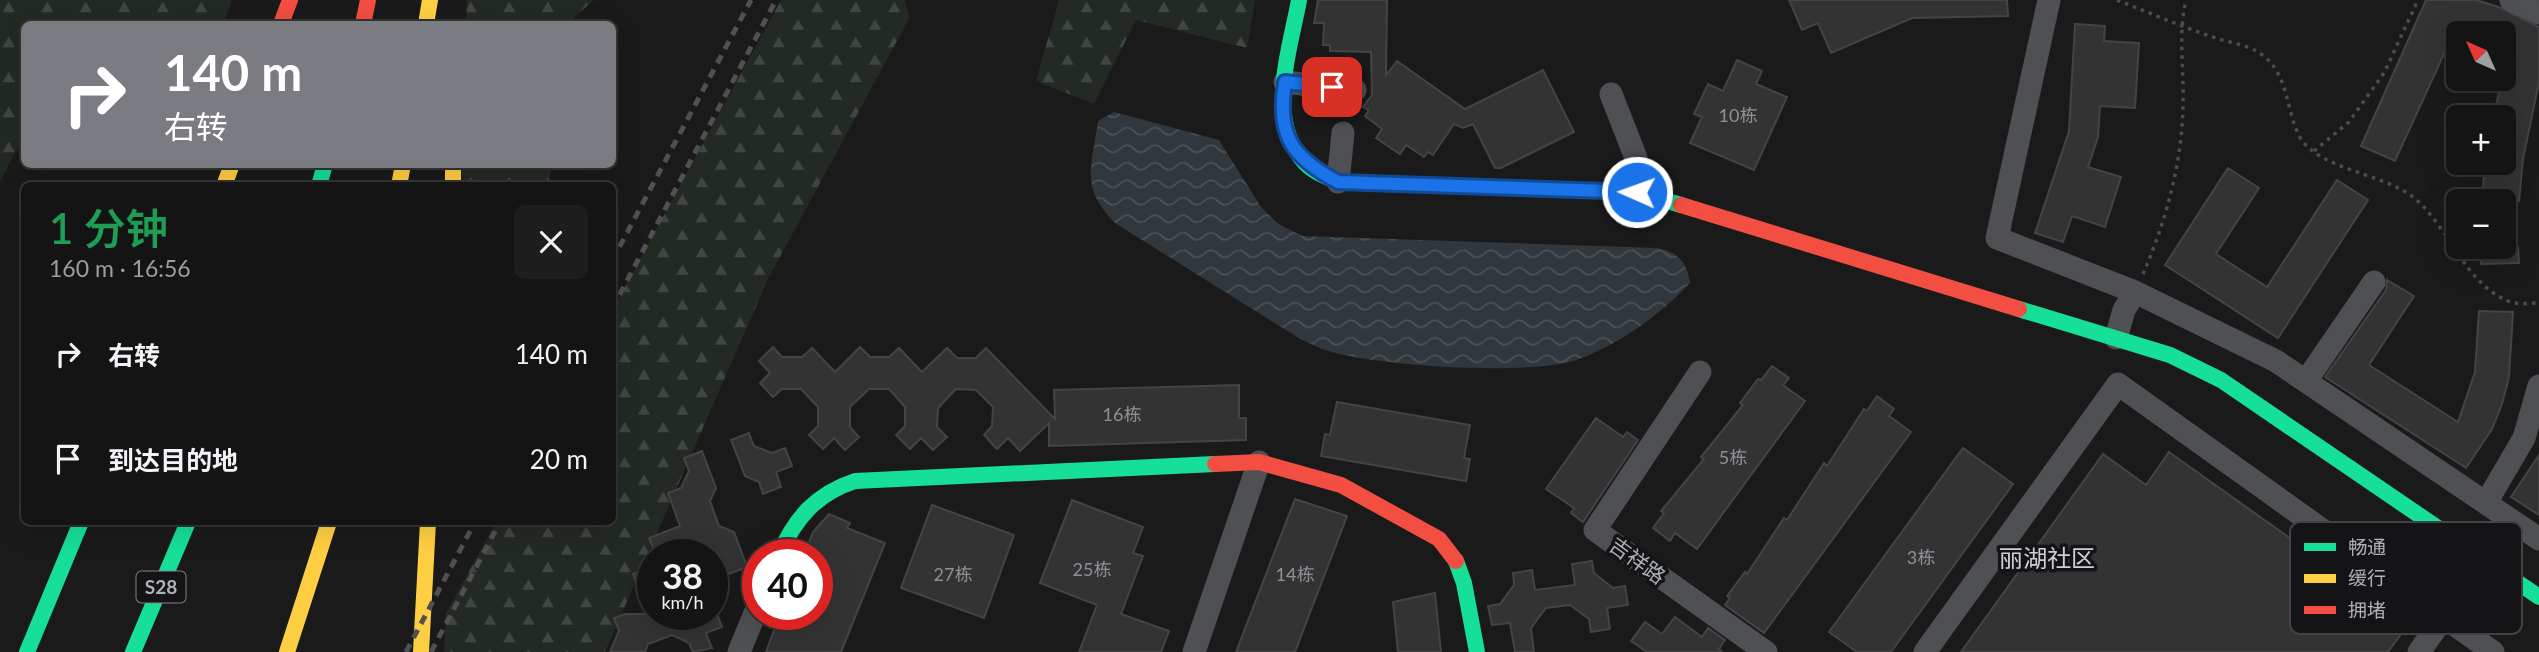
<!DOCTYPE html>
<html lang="zh">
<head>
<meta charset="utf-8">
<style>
	:root { --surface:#141414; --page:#1d1d1d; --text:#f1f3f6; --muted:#9d9ea0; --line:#333334 }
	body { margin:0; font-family:Lato,"Noto Sans SC",sans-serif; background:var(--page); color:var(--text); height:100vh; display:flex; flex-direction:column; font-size:26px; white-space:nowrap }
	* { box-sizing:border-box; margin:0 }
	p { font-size:23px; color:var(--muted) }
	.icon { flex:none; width:38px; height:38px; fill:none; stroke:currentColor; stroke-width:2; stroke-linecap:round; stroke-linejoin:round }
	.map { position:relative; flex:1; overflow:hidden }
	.panel { position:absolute; left:21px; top:182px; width:595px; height:343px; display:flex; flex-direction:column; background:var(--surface); border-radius:10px; box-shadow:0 7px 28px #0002,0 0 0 2px var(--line) }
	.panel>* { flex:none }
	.top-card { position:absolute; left:21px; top:21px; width:595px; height:147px; border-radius:10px; box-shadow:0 7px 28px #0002,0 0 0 2px var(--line); background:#7a7c81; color:#fff; overflow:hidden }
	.needle { width:46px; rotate:315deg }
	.buttons { position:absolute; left:2446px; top:21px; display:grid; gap:14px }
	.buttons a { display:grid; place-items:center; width:70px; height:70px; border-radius:10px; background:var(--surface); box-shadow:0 7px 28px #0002,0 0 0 2px var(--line); font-size:35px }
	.speed { position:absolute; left:637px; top:539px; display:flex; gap:14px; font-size:35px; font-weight:700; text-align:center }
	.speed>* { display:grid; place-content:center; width:91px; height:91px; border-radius:50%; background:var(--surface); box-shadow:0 7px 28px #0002,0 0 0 2px var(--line); line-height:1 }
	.speed small { font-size:18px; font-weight:400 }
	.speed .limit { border:10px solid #d22; background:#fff; color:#111 }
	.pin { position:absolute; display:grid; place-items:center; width:60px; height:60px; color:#fff; margin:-30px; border-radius:14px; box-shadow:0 4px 10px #0006 }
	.me { position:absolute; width:77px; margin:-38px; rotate:272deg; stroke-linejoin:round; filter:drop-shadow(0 0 5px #0008) }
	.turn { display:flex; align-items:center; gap:24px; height:147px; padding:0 28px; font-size:32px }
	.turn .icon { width:91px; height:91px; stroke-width:2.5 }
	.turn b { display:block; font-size:49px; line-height:60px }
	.round { display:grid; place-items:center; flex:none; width:74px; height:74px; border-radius:10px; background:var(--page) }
	.overview { display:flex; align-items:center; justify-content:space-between; height:119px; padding:0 28px }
	h1 { font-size:42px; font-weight:600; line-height:52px; color:#1e9e55 }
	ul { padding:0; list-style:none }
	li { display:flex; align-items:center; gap:21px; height:105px; padding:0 28px }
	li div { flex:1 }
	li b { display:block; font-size:26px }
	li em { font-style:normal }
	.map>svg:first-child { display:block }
	.forest { fill:url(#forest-firs) }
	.water { fill:url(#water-waves) }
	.building { fill:#333334; stroke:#434446; stroke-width:2 }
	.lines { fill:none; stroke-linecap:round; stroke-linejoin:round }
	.path { stroke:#4a4c4e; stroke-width:3.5; stroke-dasharray:3.5 5; stroke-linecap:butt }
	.street { stroke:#4f5053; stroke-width:23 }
	.fast { stroke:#16e098; stroke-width:16 }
	.slow { stroke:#ffcf43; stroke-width:16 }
	.jam { stroke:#f24e42; stroke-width:16 }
	.rail { stroke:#505052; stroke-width:5; stroke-dasharray:9 7; stroke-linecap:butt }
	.route-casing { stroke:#114b97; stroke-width:18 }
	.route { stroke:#1a73e8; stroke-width:12 }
	.labels { text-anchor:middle; stroke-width:7; stroke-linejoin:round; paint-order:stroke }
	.number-label { font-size:18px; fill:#8e9298 }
	.shield { fill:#141416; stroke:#7f8288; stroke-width:2 }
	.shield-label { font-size:19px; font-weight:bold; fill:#adb1b9 }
	.street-label { font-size:21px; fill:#adb1b9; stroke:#141416 }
	.quarter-label { font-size:24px; fill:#ced0d6; stroke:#141416 }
	.key { fill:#141416; stroke:#424347; stroke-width:2 }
	.key-label { font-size:19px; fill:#adb1b9 }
</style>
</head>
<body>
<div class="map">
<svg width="2539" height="652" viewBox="0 0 2539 652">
	<defs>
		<pattern id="forest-firs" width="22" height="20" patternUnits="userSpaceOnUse" patternTransform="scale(1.75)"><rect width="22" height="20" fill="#232923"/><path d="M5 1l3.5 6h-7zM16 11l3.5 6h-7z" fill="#404641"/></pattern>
		<pattern id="water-waves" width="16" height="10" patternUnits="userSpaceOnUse" patternTransform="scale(1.75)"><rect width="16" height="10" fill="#30373d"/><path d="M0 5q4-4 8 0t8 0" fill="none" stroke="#4b5257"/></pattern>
	</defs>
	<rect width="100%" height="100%" fill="#1a1a1a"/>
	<path class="forest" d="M0,0H232L223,24H24V136L0,182Z
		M467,0H594L573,18L572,24H466Z
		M781,0H904L910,17L768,279L605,652H444L446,613L496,522H612L613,309Z
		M1059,0H1255L1247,48L1136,20L1094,104L1036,81Z
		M462,165H552L548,185L461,186Z"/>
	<path class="water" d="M1114,112L1219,140L1261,207L1277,223L1302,236L1657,248C1678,252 1687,262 1690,283C1661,314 1617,346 1576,360C1528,376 1381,366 1332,352C1322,350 1312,344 1302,340L1115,223C1079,186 1092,168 1098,121Z"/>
	<path class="building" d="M1318,0H1387L1386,75L1397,61L1465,109L1543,70L1574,132L1501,168H1495L1473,124L1463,128L1454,124L1433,155L1428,152L1424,157L1406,145L1400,154L1376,138L1382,129L1365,116L1369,110L1363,107L1372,95L1371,52L1330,51V45H1323L1324,23H1314Z
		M1789,0H2007L2008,16L1912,18L1831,53L1818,23L1802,30Z
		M2426,0H2476L2499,7L2539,27V82L2523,159L2519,201H2482L2485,163H2504V117H2493L2510,49L2504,47V33L2454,32L2395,161L2361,146Z
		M2075,24L2105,26L2104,41L2139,43L2135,108L2100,106L2098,137L2088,167L2121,177L2105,227L2072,216L2063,242L2035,233L2069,131Z
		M1737,60L1762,71L1756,84L1787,97L1754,170L1690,143L1702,117L1694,114L1708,84L1723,91Z
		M2228,168L2259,188L2216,254L2267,287L2337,180L2368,200L2278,338L2165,265Z
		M2481,247H2518L2519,263L2481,264Z
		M2387,280L2414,296L2369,365L2458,422L2475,372L2479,311L2513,312L2509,377L2502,404L2492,429L2466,468L2325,377L2386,290Z
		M773,347L782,357H802L812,348L835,372L860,347L870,357H889L899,348L922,372L947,348L957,358H976L986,348L1055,419L1054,390L1239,385V418H1246V440L1049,446V423L1020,451L1008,438L997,449L984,435L992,426L993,407L976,390L956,389L938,408L937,427L947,437L933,450L921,438L910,449L896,435L905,426V407L889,389H869L850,407V427L859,437L845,450L834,438L823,449L809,435L818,426V407L801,389H782L773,397L760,383L770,373L759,361Z
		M1772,366L1789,378L1783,385L1805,401L1697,549L1675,533L1670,541L1653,528L1664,513L1661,511L1704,459L1701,457L1743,405L1740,403L1758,379L1761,380Z
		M1877,396L1894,409L1889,416L1911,432L1764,633L1725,605L1730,598L1727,596L1745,572L1747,574L1784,518L1787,520L1824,463L1827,466L1864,409L1867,411Z
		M1337,402L1470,425L1464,458L1470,459L1466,481L1321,456L1325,434L1330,435Z
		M1596,418L1623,437L1627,432L1638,440L1583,522L1571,513L1574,508L1546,489Z
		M749,433L754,446L772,453L785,448L792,466L776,472L781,487L763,494L759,482L745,476L731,440Z
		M1963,448L2013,484L1891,652H1857L1829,632Z
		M702,451L716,488L710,501L719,526L734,532L747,567L729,574L724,563L712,555H656L649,538L680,526L668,493L681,488L689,471L684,458Z
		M2169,452L2409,623L2388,652H1961L2103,454L2146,485Z
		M2539,455V515L2511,497Z
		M1295,499L1347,516L1295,652H1236Z
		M1072,500L1143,527L1133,553L1143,556L1121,614L1169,631L1161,652H1079L1097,605L1040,583Z
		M932,505L1014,535L984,618L901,588Z
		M829,514L850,523L847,528L885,543L841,652H766L780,614H817V555H804L813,532Z
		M1592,561L1594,573L1613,588L1625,586L1628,605L1607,608L1610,629L1591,632L1589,619L1570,605L1546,608L1531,628L1534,652H1515L1510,623L1492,625L1488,606L1500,604L1514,585L1513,573L1532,570L1535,590L1575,585L1572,564Z
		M653,566V587L640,592L633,574Z
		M1435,593L1441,652H1398L1393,602Z
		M715,609L722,627L706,633L712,648L693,652L689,643L672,635L648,644L645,652H610L619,631L614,618L625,614H712Z
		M1675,617L1702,637L1708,628L1725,640L1719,649L1722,652H1647L1631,641L1645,622L1662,634Z"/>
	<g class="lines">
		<path class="path" d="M2117,0C2150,13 2182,27 2216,38C2230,43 2249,45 2261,54C2290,74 2285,112 2301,139C2320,169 2384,174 2413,197C2450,227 2463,282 2508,301C2516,305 2529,303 2539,303
			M2314,151L2349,122L2384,73L2418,0
			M2143,274C2166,221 2183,160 2183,102C2184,67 2178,34 2186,0"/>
		<path class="street" d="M2049,0L1997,238L2135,292
			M2511,0L2539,13
			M1285,82L1355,90
			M1611,94L1636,158L1637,192
			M1338,182L1343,133
			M2116,338L2124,310L2135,292L2276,361L2539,539
			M1700,372L1595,530L1766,652
			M2306,381L2374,282
			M2486,503L2524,438L2539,386
			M739,652L758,606
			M1194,652L1259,462
			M1925,652L2118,384L2493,652
			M2419,652L2444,617"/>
		<path class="fast" d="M1299,0C1290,50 1265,120 1305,163C1313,172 1327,177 1338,182L1637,192L1681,205
			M319,186L325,164
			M2019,309L2170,355L2221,380L2539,597
			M779,555C795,518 816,494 855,481L1215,464
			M1456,561L1464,583L1477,652
			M27,652L81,522
			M133,652L188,522"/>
		<path class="slow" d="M426,24L430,0
			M453,164V186
			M224,186L232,164
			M399,186L403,164
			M287,652L329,522
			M421,652L428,522"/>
		<path class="jam" d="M281,24L290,0
			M363,24L368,0
			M1681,205L2019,309
			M1215,464L1259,462L1341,485L1439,539L1456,561"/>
		<path class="rail" d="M612,261L751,0
			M612,309L776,0
			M406,652L475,522
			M431,652L500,522"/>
	</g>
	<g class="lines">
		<g class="route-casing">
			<path id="route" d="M1332,87L1285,82C1276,136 1293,158 1338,182L1637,192"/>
		</g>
		<use href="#route" class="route"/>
	</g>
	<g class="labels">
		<g class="number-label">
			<text x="1738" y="122">10栋</text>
			<text x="1122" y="421">16栋</text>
			<text x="1733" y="464">5栋</text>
			<text x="1921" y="564">3栋</text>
			<text x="1092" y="576">25栋</text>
			<text x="953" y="581">27栋</text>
			<text x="1295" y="581">14栋</text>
		</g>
		<rect class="shield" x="136.5" y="571.5" width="49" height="31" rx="5"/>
		<g class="shield-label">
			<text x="161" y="594">S28</text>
		</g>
		<g class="street-label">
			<text transform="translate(1637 561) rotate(36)" y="7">吉祥路</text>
		</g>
		<g class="quarter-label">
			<text x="2047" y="567">丽湖社区</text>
		</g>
	</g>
	<rect x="2290" y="522" width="232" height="112" rx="10" class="key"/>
	<rect x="2304" y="543" width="32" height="8" fill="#16e098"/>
	<rect x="2304" y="574" width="32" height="9" fill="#ffcf43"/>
	<rect x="2304" y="606" width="32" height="8" fill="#f24e42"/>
	<g class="key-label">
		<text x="2348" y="554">畅通</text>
		<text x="2348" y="585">缓行</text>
		<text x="2348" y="617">拥堵</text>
	</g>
</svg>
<div class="buttons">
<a><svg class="needle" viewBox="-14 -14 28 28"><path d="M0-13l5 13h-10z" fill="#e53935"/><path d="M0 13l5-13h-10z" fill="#9d9ea0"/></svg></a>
<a>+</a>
<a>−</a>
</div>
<div class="speed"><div>38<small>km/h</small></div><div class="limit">40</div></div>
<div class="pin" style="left:1332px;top:87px;background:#d93025"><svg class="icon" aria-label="arrive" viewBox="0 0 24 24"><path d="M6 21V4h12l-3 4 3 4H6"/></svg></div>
<svg class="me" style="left:1637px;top:192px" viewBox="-20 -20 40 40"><circle r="17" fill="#1a73e8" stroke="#fff" stroke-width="3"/><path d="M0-11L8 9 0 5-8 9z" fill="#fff"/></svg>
<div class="top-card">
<div class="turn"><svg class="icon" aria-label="right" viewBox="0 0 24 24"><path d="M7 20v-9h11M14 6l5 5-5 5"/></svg><div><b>140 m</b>右转</div></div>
</div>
<section class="panel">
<div class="overview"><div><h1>1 分钟</h1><p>160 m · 16:56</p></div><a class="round"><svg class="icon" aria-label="close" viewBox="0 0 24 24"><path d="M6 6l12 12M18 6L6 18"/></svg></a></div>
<ul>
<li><svg class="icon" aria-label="right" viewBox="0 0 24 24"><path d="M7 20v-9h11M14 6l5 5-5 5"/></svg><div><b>右转</b></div><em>140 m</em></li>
<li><svg class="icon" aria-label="arrive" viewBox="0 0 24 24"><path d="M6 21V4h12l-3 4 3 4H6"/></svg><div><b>到达目的地</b></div><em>20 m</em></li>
</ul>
</section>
</div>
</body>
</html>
